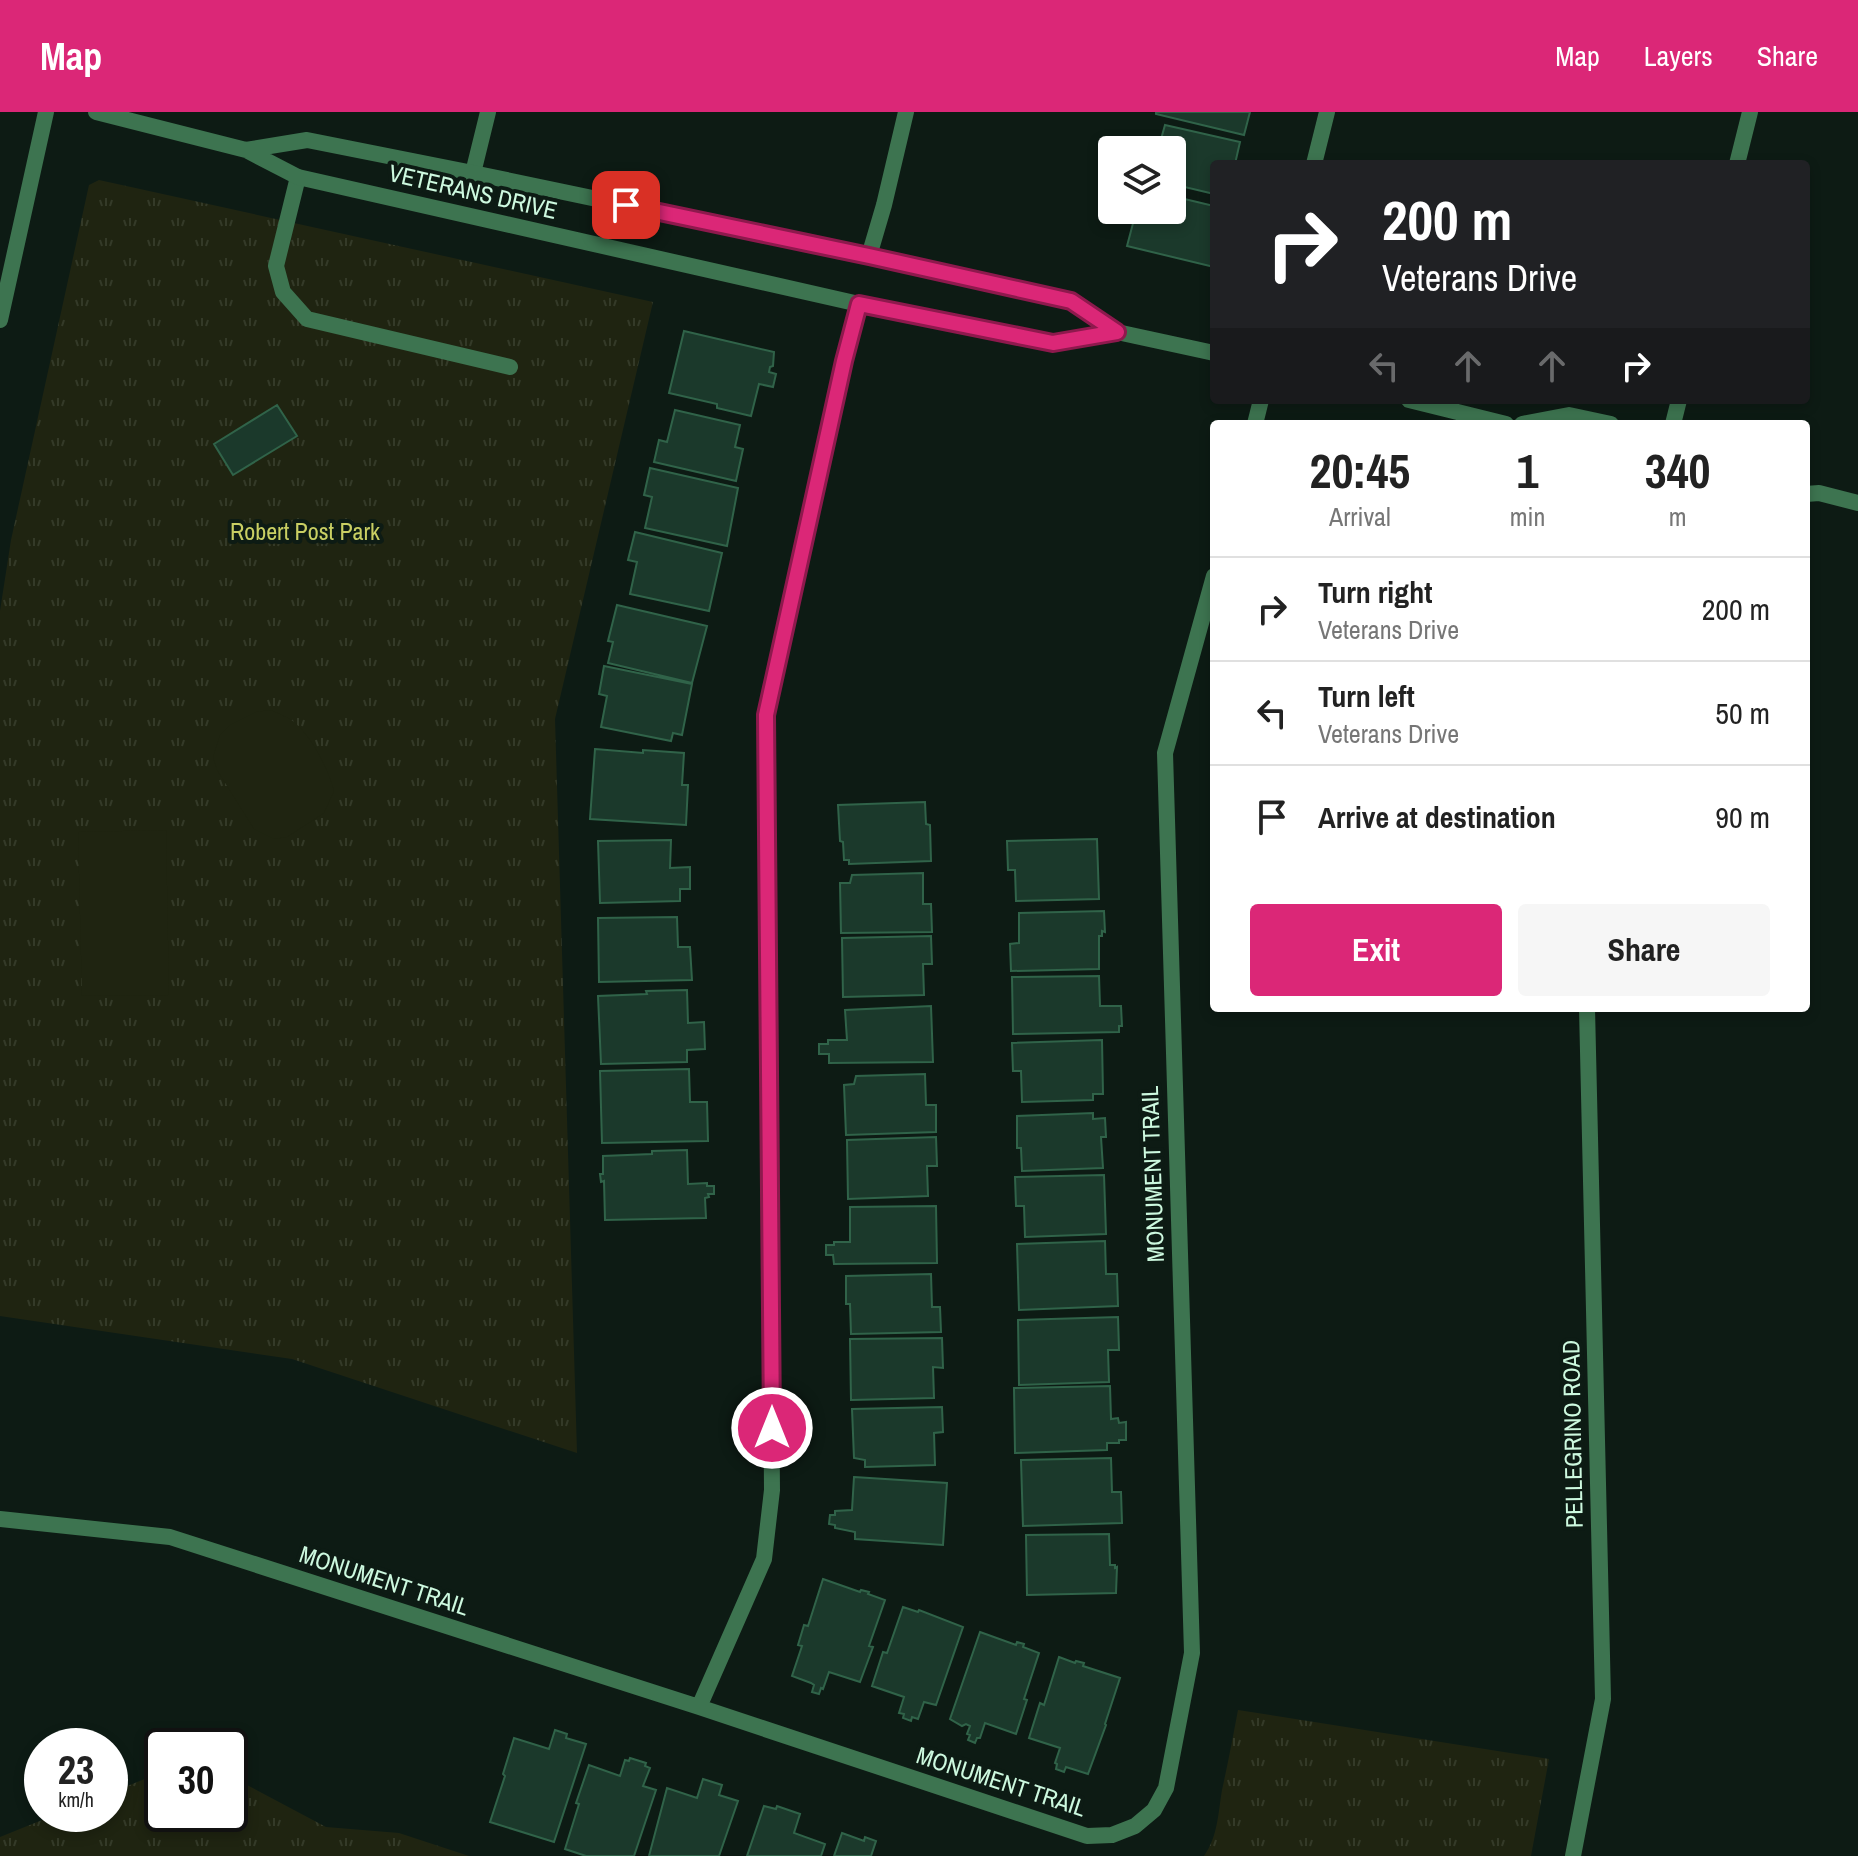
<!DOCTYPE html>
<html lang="en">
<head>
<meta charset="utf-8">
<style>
	:root { --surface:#fff; --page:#f6f6f6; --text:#222; --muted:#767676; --line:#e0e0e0; --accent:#db2777 }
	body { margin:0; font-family:"Archivo Narrow",sans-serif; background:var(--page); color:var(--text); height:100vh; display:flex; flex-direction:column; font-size:30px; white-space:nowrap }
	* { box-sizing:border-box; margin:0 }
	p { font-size:26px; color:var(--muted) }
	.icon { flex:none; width:44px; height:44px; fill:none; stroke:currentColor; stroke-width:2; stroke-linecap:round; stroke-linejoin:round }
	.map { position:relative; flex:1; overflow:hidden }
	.panel { position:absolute; left:1210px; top:308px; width:600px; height:592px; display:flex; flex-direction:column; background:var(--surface); border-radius:8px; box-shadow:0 4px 12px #0003 }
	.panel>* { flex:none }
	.banner { position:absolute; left:1210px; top:48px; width:600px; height:244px; border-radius:8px; box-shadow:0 4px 12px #0003; background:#202124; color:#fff; overflow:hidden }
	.controls { position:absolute; left:1098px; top:24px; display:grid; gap:16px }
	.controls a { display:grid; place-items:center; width:88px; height:88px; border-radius:8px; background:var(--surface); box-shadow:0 4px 12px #0003; font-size:40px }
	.speed { position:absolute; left:24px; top:1616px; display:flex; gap:16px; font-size:40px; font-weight:700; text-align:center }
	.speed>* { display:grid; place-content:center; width:104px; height:104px; border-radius:50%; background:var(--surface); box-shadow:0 4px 12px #0003; line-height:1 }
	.speed small { font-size:20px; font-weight:400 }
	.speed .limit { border:4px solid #111; border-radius:12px; background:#fff; color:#111 }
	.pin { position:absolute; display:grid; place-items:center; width:68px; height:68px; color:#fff; margin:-34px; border-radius:16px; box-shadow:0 4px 12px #0006 }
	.me { position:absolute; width:88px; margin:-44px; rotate:0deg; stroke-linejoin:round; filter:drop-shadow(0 0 6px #0008) }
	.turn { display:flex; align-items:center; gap:28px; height:168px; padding:0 40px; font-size:36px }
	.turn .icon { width:104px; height:104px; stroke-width:2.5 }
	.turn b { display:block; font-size:56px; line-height:68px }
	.lanes { display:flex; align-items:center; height:76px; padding:0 40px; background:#0003; justify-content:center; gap:40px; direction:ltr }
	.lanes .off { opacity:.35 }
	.eta { display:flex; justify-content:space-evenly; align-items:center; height:136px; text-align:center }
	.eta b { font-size:48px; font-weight:700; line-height:56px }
	.cta { display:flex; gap:16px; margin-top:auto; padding:16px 40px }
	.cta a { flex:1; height:92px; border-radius:8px; background:var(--accent); color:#fff; font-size:32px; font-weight:700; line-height:92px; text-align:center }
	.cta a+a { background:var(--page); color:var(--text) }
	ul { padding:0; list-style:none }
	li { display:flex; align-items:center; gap:24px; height:104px; padding:0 40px; border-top:2px solid var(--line) }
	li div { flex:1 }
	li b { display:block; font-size:30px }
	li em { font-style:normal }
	header { display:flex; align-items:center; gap:48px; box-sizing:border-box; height:112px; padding:0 40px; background:var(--accent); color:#fff }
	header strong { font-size:38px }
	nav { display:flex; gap:44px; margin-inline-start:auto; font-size:28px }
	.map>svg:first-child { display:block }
	.grass { fill:url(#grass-tufts) }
	.pitch { fill:#1f2411 }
	.building { fill:#1b392b; stroke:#306349; stroke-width:2 }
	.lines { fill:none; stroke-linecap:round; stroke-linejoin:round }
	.service { stroke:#3d7450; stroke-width:16 }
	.minor { stroke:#3d7450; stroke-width:16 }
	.tertiary { stroke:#3d7450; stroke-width:16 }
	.route-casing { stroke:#8e194d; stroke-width:20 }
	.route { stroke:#db2777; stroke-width:14 }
	.labels { text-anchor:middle; stroke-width:8; stroke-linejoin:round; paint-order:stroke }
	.street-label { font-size:24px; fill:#cdf9df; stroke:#0d1b14 }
	.park-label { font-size:24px; fill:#c9cf63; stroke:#0d1b14 }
</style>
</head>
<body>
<header>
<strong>Map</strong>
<nav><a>Map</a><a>Layers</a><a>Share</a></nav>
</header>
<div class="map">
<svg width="1858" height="1744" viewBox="0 0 1858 1744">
	<defs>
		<pattern id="grass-tufts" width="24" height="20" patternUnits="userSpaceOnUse" patternTransform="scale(2)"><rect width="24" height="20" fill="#1f2411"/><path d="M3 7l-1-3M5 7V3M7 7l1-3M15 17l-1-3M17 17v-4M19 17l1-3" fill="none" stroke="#343a28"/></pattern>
	</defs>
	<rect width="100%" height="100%" fill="#0d1b14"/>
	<path class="grass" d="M99,68L653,190L555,607L577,1341L292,1247L0,1204V499L11,428L89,73Z
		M1238,1598L1549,1647L1531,1744H1204C1218,1724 1218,1702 1222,1678C1228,1651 1233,1625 1238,1598Z
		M162,1660V1702H230V1664L326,1715L399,1721L469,1744H0V1725L57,1702H110V1681Z"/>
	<path class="pitch" d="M271,598C279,602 288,605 294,610C312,625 328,656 334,679L324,701L287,725L274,727L254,717L217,658L213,645L220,623L230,613L256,600Z
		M166,718L169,883L82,884L78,720Z"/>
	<path class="building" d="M1156,0H1250L1244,23L1156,2Z
		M1165,13L1240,30L1235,52H1214V82L1172,72V38H1158Z
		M1172,84L1214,94V155L1127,134L1136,100L1133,98H1172Z
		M684,219L774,240L773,254L770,255L769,260L776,262L773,275L759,272L751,304L717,296V292L669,281Z
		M277,293L297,324L233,363L214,332Z
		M675,298L740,313L735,335L743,337L736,369L654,350L659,328L667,330Z
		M650,356L738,376L727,434L645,416L652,385L644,383Z
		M635,420L722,441L709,499L630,482L637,450L628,448Z
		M617,493L707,514L692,571L608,551L613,530L608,529Z
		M604,554L692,572L682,623L673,621L671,629L601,615L607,584L599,582Z
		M595,637L643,641V638L684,641L682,673H688L686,713L590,707Z
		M925,690L926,712L930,713L931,749L849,752V748H844L843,730L840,729L838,693Z
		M1097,727L1099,787L1016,789L1015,758H1008L1007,729Z
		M671,728L670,756L690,755V777H680V789L600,791L598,729Z
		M923,761V792H931L932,820L841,821L840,771H850L852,763Z
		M1104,799L1105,820L1102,819V824H1099V857L1011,859L1010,832L1019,831V801Z
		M677,805L678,835H690L692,868L599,870L598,806Z
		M931,824L932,852H923L924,883L843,885L842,826Z
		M1099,864L1100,894H1121L1122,914H1119V920L1013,922L1012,865Z
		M687,878L688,911L704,910L705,937L687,938V950L601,952L598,884L647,882L646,879Z
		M931,894L933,950L829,951V942H819V932H828V928H847L845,898Z
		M1102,928L1103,982H1093V988L1022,990L1021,959H1013L1012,931Z
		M689,957L690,990H707L708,1029L602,1031L600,959Z
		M925,962L926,993H936V1020L846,1023L844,973L854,972L856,964Z
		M1093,1001V1007L1105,1006L1106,1025H1101L1103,1056L1022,1059L1021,1036H1017V1004Z
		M936,1025L937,1054H927L928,1084L848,1087L847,1028Z
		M687,1038L688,1072L707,1071V1074H714V1082H708L709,1085L705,1086L706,1106L605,1108L604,1069L601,1070L600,1062H603V1044L652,1042V1039Z
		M1104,1063L1106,1122L1025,1125L1024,1094H1016L1015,1065Z
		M936,1094L937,1151L834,1152L833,1143H826V1133H834V1130H850V1095Z
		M1105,1129L1106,1162H1117L1118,1194L1019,1198L1017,1132Z
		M931,1162L932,1195H940L941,1220L851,1222L850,1192H846V1164Z
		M1118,1205L1119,1238H1108L1109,1270L1019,1273L1018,1208Z
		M942,1226L943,1256L933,1255L934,1286L851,1288L850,1227Z
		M1110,1274L1111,1307L1118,1306L1119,1311L1126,1310V1328H1119V1331H1107V1338L1015,1341L1014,1276Z
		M942,1295L943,1320L934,1321L935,1353L865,1355V1348L854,1346L852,1297Z
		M1111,1346L1112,1380H1121L1122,1411L1023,1414L1021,1348Z
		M854,1365L947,1371L943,1433L855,1427V1420L835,1416V1413L829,1412L830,1403H835V1399L852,1398Z
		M1109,1422L1110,1453H1115V1456L1117,1455L1116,1481L1027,1483L1026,1423Z
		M823,1467L860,1480L861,1478L869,1480L868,1482L885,1488L869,1534L873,1535L860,1570L829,1560L823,1577L821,1576L819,1582L812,1580L814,1573L811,1571L792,1564L802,1534L798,1533L804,1513L808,1514Z
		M903,1495L918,1500L919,1498L963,1515L936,1593L924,1590L918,1607L912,1605L911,1609L903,1606L904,1602L899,1601L904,1585L872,1574L883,1540L887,1541Z
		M980,1520L1016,1533L1017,1530L1024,1532L1023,1535L1039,1541L1024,1587L1027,1588L1016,1622L985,1611L980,1626H977L975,1631L968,1628L970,1623L967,1622L970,1614L966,1612L962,1614L950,1607Z
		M1059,1545L1075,1551L1076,1549L1084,1551L1083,1554L1120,1566L1105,1612L1106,1613L1088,1662L1066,1655L1064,1660L1056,1657L1057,1652L1055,1651L1060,1636L1029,1626L1040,1591L1044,1593Z
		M555,1618L567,1622L566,1626L586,1632L554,1730L490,1710L505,1664L503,1662L514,1626L549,1637Z
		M630,1646L646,1651L645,1654L650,1656L643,1674L656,1678L634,1744H586L565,1737L579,1692L576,1691L589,1653L620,1664L625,1648L629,1649Z
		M703,1667L722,1673L719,1683L738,1689L719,1744H649L667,1676L697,1686Z
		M764,1694L776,1697L777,1694L800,1702L794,1721L825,1732L821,1744H747Z
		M842,1721L864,1729L865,1725L876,1729L871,1744H834Z"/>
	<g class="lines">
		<path class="service" d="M298,65L276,154L283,180L307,207L510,255"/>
		<path class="minor" d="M1314,52L1327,0
			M1737,52L1750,0
			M473,61L488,0
			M869,144L884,93L906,0
			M1255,312L1261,288
			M1673,312L1679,288
			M0,1407L170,1425L699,1595L1087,1724L1112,1723L1135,1714L1154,1698L1166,1676L1192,1541L1165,641L1214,464
			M699,1595L764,1447L772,1378L766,603L844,249L859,192
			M1573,1744L1603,1587L1587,896"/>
		<path class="tertiary" d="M96,0L246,38L298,65L859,192L1053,231L1117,220L1214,241
			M246,38L307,28L473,61L869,144L1071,189L1117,220
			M0,208L46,0
			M1409,288L1506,312
			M1522,312L1569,303L1611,312
			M1806,382L1819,381L1858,391"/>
	</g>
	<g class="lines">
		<g class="route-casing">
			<path id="route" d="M626,93L869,144L1071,189L1117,220L1053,231L859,192L844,249L766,603L772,1316"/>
		</g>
		<use href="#route" class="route"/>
	</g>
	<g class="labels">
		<g class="street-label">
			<text transform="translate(473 80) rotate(13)" y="8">VETERANS DRIVE</text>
			<text transform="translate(1153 1062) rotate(-92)" y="8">MONUMENT TRAIL</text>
			<text transform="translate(1573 1322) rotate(-91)" y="8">PELLEGRINO ROAD</text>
			<text transform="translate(384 1469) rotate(18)" y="8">MONUMENT TRAIL</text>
			<text transform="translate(1001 1670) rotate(18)" y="8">MONUMENT TRAIL</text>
		</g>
		<g class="park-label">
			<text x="305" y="428">Robert Post Park</text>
		</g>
	</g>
</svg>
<div class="controls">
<a><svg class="icon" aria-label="layers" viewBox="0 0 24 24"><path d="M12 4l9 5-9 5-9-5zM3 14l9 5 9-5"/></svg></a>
</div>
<div class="speed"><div>23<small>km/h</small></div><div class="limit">30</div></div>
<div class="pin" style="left:626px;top:93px;background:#d93025"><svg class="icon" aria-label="arrive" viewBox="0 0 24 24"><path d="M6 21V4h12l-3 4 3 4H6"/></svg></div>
<svg class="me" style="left:772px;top:1316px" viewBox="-20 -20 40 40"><circle r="17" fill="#db2777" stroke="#fff" stroke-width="3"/><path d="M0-11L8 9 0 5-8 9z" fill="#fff"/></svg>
<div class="banner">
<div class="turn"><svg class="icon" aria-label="right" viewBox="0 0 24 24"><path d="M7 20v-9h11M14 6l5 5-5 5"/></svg><div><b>200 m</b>Veterans Drive</div></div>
<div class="lanes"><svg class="icon off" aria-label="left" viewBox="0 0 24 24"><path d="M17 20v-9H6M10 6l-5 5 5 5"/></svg><svg class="icon off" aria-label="ahead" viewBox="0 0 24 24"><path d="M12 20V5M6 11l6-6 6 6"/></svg><svg class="icon off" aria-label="ahead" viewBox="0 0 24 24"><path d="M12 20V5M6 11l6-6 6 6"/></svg><svg class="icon" aria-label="right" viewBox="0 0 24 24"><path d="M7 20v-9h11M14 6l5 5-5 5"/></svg></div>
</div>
<section class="panel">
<div class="eta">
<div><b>20:45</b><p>Arrival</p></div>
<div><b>1</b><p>min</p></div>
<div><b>340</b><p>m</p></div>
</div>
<ul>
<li><svg class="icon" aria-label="right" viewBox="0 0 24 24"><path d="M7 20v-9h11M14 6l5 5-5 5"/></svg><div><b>Turn right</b><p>Veterans Drive</p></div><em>200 m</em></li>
<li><svg class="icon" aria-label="left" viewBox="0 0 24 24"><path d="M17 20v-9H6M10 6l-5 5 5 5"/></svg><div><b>Turn left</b><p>Veterans Drive</p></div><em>50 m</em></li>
<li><svg class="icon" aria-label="arrive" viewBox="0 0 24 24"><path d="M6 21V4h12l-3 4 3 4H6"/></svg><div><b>Arrive at destination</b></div><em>90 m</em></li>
</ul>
<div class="cta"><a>Exit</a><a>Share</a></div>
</section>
</div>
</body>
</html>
